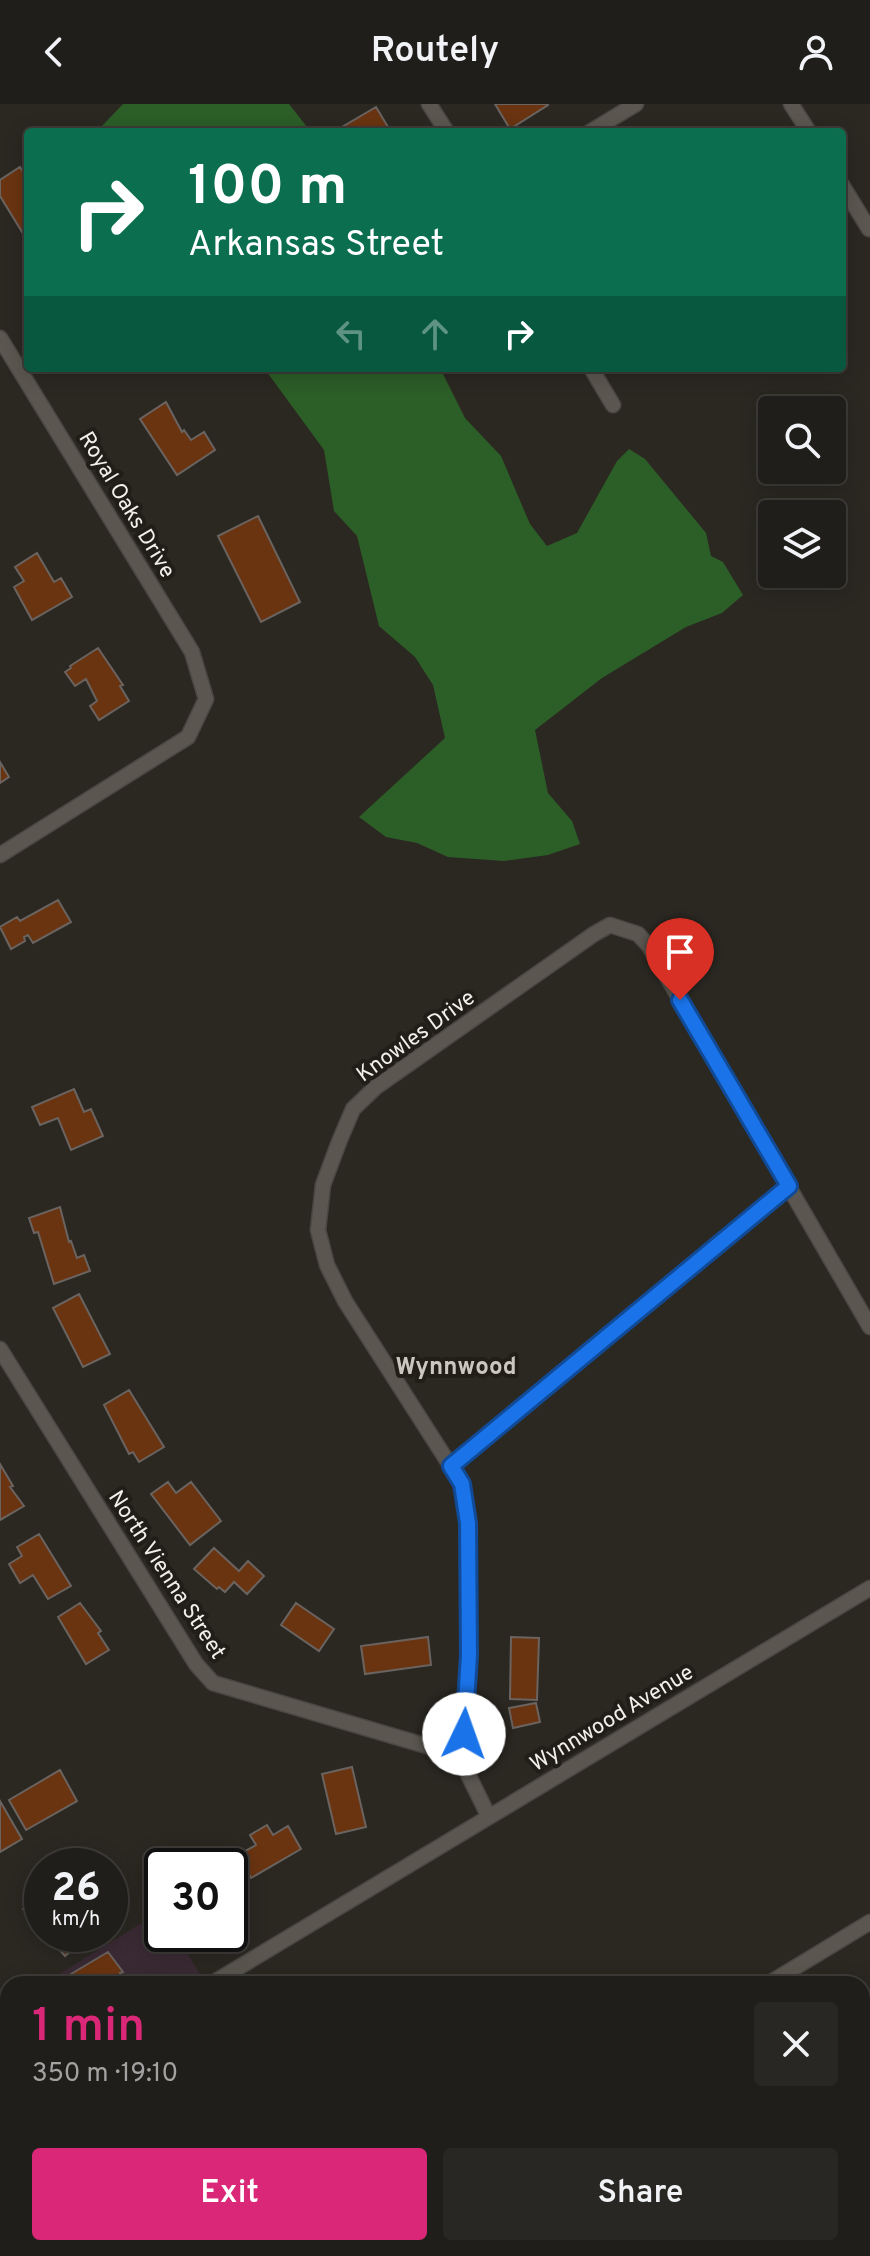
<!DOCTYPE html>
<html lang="en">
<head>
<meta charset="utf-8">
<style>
	:root { --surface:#201e1a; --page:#282723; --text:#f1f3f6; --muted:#a2a2a2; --line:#3d3c39; --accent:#db2777 }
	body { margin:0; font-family:Overpass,sans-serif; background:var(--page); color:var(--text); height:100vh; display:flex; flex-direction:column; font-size:30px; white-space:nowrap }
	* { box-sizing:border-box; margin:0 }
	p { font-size:26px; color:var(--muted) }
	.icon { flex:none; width:44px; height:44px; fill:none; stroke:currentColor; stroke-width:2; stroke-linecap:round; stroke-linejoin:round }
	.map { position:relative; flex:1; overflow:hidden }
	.details { position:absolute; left:0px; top:1872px; width:870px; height:280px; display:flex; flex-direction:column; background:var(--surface); border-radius:24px 24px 0 0; box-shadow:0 4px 20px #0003,0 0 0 2px var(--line) }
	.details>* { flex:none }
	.guide { position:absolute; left:24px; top:24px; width:822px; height:244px; border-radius:8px; box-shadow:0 4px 20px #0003,0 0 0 2px var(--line); background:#0b6e4f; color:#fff; overflow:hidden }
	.tools { position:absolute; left:758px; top:292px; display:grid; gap:16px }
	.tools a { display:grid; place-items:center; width:88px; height:88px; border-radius:8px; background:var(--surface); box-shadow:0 4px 20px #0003,0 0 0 2px var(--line); font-size:40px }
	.speed { position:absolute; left:24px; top:1744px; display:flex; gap:16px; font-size:40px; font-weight:700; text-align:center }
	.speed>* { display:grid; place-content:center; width:104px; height:104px; border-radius:50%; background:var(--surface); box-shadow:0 4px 20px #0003,0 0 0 2px var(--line); line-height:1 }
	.speed small { font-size:20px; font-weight:400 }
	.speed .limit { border:4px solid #111; border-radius:12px; background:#fff; color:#111 }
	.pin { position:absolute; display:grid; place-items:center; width:68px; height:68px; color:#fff; margin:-82px -34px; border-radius:50% 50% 50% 0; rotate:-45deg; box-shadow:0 0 8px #0007 }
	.pin .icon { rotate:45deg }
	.me { position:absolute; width:88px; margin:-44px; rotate:3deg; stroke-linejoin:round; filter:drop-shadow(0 0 6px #0008) }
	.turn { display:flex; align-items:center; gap:28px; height:168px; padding:0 32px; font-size:36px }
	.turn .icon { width:104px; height:104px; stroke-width:2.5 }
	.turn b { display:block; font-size:56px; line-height:68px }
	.lanes { display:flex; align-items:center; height:76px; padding:0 32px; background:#0003; justify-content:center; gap:40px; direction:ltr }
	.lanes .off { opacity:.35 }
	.round { display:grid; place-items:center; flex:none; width:84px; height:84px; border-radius:8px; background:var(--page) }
	.head { display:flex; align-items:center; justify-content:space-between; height:136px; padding:0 32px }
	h1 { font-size:48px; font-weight:600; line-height:60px; color:var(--accent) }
	.cta { display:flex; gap:16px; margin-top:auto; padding:16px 32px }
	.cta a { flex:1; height:92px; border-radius:8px; background:var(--accent); color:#fff; font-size:32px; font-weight:600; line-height:92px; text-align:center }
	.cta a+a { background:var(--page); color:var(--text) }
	header { display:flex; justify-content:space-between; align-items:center; height:104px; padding:0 32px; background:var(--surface); font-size:36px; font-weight:600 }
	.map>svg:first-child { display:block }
	.commercial { fill:#3a2a34 }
	.green { fill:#2c5e27 }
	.building { fill:#6a3411; stroke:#6a635f; stroke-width:2 }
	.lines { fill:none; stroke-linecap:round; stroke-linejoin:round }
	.minor-casing { stroke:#4a4641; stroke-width:17 }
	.trunk-casing { stroke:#4a4641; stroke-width:27 }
	.minor { stroke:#5b5750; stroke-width:14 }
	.trunk { stroke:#c66476; stroke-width:24 }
	.route-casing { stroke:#114b97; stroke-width:20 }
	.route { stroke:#1a73e8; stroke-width:14 }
	.labels { text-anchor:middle; stroke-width:8; stroke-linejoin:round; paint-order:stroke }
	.street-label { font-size:22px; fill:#f3f0ec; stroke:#211e18 }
	.neighbourhood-label { font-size:24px; font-weight:bold; fill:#cbc7bf; stroke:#211e18 }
</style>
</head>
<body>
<header><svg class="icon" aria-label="back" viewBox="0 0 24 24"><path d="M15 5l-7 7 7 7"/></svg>Routely<svg class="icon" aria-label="person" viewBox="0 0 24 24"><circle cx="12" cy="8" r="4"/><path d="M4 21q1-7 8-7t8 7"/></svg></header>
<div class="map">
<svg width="870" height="2152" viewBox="0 0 870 2152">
	<rect width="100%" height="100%" fill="#2b2822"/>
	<path class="commercial" d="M161,1807L162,1830H175L202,1873L190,1880H43Z"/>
	<path class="green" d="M123,0H289L311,28H100V24Z
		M264,264H440L465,314L501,352L530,420L547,442L577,429L617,357L629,345L645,355L706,429L711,452L723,458L743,491L722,509L686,523L602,574L535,626L548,689L572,717L580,740L548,751L504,757L448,753L417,739L386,733L359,713L445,634L433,581L415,553L379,522L357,432L334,407L324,346Z
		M433,2144H590L600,2152H446Z"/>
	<path class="building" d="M495,0H547L548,1L510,25Z
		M376,3L391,28H338L337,26Z
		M20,63L28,75L27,136L0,92V76Z
		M166,298L182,328L184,326L191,336L204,328L215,346L177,371L140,315Z
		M258,412L300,498L261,518L218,432Z
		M37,449L54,478L61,474L72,493L32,516L14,483L24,477L15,463Z
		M98,544L123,581L120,582L129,597L99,616L90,602L97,597L86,575L75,582L65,568L71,564L70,562Z
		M0,658L9,673L0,679Z
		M58,796L71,818L33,839L28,831L24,833L25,837L11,845L0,823L17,813L20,817Z
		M74,985L84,1008L91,1005L103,1032L71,1046L58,1014L40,1021L32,1003Z
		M60,1103L69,1138L71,1137L77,1154L84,1151L90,1167L54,1180L38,1128L34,1129L29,1114Z
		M79,1190L110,1250L83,1263L53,1204Z
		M129,1286L164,1343L139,1358L133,1348L129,1350L104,1301Z
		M0,1360L13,1382L10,1383L24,1402L0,1416Z
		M168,1378L176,1389L191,1378L221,1417L190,1441L151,1390Z
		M39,1430L71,1482L48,1495L33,1471L20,1479L9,1460L22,1452L17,1443Z
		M214,1444L239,1467L248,1457L264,1472L247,1490L234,1478L225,1488L219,1483L217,1485L194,1465Z
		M80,1499L101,1527L98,1529L109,1546L86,1560L58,1513Z
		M296,1499L334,1525L319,1547L281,1521Z
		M428,1533L431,1561L365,1570L361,1542Z
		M511,1533L539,1534L537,1596L510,1595Z
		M536,1599L540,1618L513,1624L509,1604Z
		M352,1663L366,1723L336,1730L322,1670Z
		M60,1666L77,1697L26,1726L9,1696Z
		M0,1697L22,1735L0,1748Z
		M267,1721L273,1731L288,1722L301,1745L251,1774L238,1751L256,1741L250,1731Z
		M42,1787V1826L23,1805Z
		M46,1830H91L65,1852Z
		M108,1848L123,1868L120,1869L126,1879L77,1880L71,1870Z"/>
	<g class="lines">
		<g class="minor-casing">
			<path id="minor" d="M429,0L447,28
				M791,0L809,28
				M590,28L636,0
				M842,81L869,125
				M0,234L192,548L206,595L188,633L0,751
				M591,264L613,301
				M0,1245L196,1560L213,1579L437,1645L461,1656
				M451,1362L789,1082
				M488,1711L461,1656L469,1551L468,1419L462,1380L345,1197L327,1161L318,1126L323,1081L339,1038L353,1005L376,983L594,830L610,821L638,830L649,842L870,1223
				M211,1880L870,1484
				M768,1880L870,1818
				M862,2113L870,2109
				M767,2144L769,2152
				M29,2152L42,2144
				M795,2152L809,2144"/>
		</g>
		<g class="trunk-casing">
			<path id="trunk" d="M0,1911L8,1919
				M215,2144L222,2152"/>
		</g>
		<use href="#minor" class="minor"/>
		<use href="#trunk" class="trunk"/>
	</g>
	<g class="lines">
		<g class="route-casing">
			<path id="route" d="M464,1630L469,1551L468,1419L462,1380L451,1362L789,1082L680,896"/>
		</g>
		<use href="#route" class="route"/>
	</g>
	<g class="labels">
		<g class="street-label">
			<text transform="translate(128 400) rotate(59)" y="8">Royal Oaks Drive</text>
			<text transform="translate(415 931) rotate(-36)" y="8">Knowles Drive</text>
			<text transform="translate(168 1470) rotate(57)" y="8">North Vienna Street</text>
			<text transform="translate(611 1613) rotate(-31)" y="8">Wynnwood Avenue</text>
		</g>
		<g class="neighbourhood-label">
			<text x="456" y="1270">Wynnwood</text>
		</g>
	</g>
</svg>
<div class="tools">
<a><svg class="icon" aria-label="search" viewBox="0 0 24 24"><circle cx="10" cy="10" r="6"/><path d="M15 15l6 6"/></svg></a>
<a><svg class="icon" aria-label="layers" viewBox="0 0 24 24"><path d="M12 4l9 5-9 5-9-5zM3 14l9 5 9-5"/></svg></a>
</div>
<div class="speed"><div>26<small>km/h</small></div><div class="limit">30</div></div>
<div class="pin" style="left:680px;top:896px;background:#d93025"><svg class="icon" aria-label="arrive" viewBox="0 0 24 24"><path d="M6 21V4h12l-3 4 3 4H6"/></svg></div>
<svg class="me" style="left:464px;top:1630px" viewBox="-20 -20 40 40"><circle r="19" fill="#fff"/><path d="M0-13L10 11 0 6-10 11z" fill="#1a73e8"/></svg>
<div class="guide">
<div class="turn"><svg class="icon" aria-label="right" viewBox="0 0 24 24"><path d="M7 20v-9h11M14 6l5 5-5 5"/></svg><div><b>100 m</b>Arkansas Street</div></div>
<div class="lanes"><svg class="icon off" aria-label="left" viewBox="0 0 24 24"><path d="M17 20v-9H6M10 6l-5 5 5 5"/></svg><svg class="icon off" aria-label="ahead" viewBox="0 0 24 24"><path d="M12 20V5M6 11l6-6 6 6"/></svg><svg class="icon" aria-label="right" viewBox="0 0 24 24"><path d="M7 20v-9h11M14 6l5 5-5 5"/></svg></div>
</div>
<section class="details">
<div class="head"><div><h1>1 min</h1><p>350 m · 19:10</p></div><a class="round"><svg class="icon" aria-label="close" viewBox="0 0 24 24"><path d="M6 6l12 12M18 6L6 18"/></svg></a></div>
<div class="cta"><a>Exit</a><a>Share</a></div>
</section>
</div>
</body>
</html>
